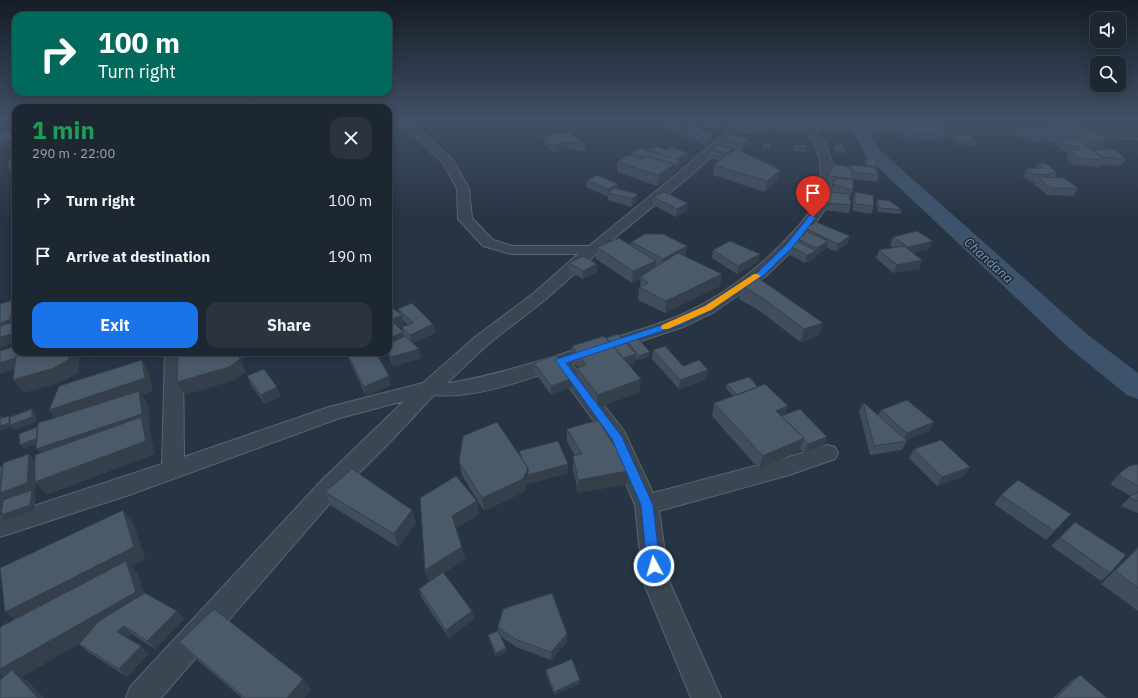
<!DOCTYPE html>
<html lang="en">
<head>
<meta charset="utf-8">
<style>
	:root { --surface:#1d2732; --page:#2a333e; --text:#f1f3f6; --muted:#a0a5ac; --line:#3b444d; --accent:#1a73e8 }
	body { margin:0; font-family:"IBM Plex Sans",sans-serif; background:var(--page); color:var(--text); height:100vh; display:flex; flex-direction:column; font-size:15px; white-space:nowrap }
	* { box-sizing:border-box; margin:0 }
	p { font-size:13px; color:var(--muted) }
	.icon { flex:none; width:22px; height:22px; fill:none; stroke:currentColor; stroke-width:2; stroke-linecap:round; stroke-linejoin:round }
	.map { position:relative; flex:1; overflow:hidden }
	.drawer { position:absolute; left:12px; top:104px; width:380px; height:252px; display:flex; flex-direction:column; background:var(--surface); border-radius:12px; box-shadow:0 2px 10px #0003,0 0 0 1px var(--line) }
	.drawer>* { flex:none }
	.banner { position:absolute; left:12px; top:12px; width:380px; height:84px; border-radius:12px; box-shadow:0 2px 10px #0003,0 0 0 1px var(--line); background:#00695c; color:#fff; overflow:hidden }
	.tools { position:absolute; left:1090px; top:12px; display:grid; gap:8px }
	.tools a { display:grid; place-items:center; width:36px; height:36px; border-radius:8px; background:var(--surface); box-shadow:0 2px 10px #0003,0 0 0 1px var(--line); font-size:20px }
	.pin { position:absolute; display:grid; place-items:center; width:34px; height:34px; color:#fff; margin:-41px -17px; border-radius:50% 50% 50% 0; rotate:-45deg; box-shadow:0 0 4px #0007 }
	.pin .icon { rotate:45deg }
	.me { position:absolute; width:44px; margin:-22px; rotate:354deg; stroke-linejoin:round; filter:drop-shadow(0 0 3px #0008) }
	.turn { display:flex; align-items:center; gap:14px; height:84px; padding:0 20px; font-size:18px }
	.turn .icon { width:52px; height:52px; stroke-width:2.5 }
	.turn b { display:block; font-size:28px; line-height:34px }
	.round { display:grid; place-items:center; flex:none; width:42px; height:42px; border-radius:12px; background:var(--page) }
	.overview { display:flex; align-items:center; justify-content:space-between; height:68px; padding:0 20px }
	h1 { font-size:24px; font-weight:700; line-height:30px; color:#1e9e55 }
	.action { display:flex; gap:8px; margin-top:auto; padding:8px 20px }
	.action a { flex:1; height:46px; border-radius:12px; background:var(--accent); color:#fff; font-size:16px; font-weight:700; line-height:46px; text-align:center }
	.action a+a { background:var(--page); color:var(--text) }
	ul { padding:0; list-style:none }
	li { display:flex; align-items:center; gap:12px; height:56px; padding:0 20px }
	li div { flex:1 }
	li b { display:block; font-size:15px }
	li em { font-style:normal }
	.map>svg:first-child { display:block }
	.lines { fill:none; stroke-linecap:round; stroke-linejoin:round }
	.river { fill:#3d536c; fill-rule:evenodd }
	.street-casing { stroke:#5a6470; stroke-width:2 }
	.street { fill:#3b4653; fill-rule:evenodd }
	.wall { fill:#404d5a; fill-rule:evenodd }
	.shaded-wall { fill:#343f4a }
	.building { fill:#4b5a69; stroke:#343f4a }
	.route { fill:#1a73e8; stroke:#114b97 }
	.slow { fill:#f59e0b }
	.labels { text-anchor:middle; stroke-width:3; stroke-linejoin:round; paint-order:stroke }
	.water-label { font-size:13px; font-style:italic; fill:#7993af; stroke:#202b38 }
</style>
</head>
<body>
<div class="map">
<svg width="1138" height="698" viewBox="0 0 1138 698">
	<rect width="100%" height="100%" fill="#273443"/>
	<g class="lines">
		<path class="river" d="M846,119H862L880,150L1088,335L1138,373V399L1127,395L1068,347L867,157Z"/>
		<g class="street-casing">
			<path id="street" d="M388,119H400L414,124L453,160L469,189L472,218L493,240L512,246H589L682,170L726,132L733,119H743L734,136L690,176L611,241L546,299L487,345L447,383H450C496,375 540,361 584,347C613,338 643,330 671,319C718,301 762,267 795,230C801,223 808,216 812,208C823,189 824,160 813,141C808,132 798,127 792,119H804L808,123L1040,129L1045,132L1040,135L815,129L825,142L833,166L830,192L826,208L812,228L794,249L766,276L714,312L683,327L572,364L624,431L653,493L789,457L827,445L835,447L838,453L835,459L789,475L659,511L669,581L721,698H691L643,581L635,505L608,440L556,369C519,382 473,399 434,395L391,441L338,494L161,698H126L130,687L322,480L404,401L340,418L129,495L0,537V517L162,464L165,352H183L184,457L329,407L423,383L475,337L534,293L578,254H511L483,246L458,219L457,189L444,164L406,128L388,122Z
				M1073,130L1138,133V139L1069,135L1068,133Z"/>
		</g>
		<use href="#street" class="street"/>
	</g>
	<path class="wall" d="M590,119H609V121L598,124Z
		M636,119H675L669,120L671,121V122L712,142L706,146L680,134V133L666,127L667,126L662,127L656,124V121L645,123Z
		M687,119H694V121L690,122Z
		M694,119H731L727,125L725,124V126L722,130L702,127V123L694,122Z
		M740,119H807L803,132L766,130L765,135L738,133Z
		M1045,119H1095L1093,123L1082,122L1079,128L1092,129L1094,126L1110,129L1108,132H1095L1106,141L1102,148L1087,147L1093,150V149L1126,159L1121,166L1101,165L1099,167L1074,165L1066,158L1069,152H1064L1055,145L1056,143H1050L1045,139L1043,142H1029L1014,133L1017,126L1039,127L1040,125L1061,126L1056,122H1048ZM1062,126L1070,128L1068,131Z
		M901,126L948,133L945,140L907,141L898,132Z
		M953,135L977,142L976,146L955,144L951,139Z
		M543,137L585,144V151L566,149L553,152L544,144Z
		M721,138L748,145L742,151L720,145Z
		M762,143L771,146L770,149H763L762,147Z
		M795,145L807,148L806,152L793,151Z
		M834,145L846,149L845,153H837L833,148Z
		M647,149L687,160L681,163V168L673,173V175L657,186L617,172V162L631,156L632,153L647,151Z
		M712,149L732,153L778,180L765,192L713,175L714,165L720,161L707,157V153L711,151Z
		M866,158L877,167L876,170L879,175L877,182L854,179L853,190L850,198L849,197L851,205L849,213L823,210L825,203L831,192L833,184L827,183L829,176L848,166V165L866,166L865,162Z
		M1038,163L1057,173L1055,177L1078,188L1074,196L1047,195L1034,184L1035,182L1029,181L1023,176L1027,169L1035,168Z
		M587,180L618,184L617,188L637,201L631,207L608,200V196H607L586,187Z
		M855,192L874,206L871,214L853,211V200Z
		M653,197L687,211L676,217L653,205Z
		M877,199L902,210L900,214L878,212L876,203Z
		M805,228L850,236L847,244L836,252L826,247V249L815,256L814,259L805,263L784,252L786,244L793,241L794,237L803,235Z
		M893,237L933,241L929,249L912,253L922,260L919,269L893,273L876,258L879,250L894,248L890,245Z
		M631,242L686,257L720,286L665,313L638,300L639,287L640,286L641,279L632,283L596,259L597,247L630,245Z
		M713,250L760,254L758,262L737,274L712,258Z
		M569,263L597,272L583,279L569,271Z
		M754,275L819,336L800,342L760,311L739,299L742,286Z
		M398,309L433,324L435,333L412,343L419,349L421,358L393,366L387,352H388V344L389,343L388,341V312L400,314ZM403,320L408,325L402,327L404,336L403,332L398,327L404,324Z
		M623,337L650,356L638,360L635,357V363L629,365L640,392L597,408L577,381V368L578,367L572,359V346L606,338L622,339Z
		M653,350L683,366L708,370L706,379L679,389L652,359Z
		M348,355L391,385L366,396L351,364Z
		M534,363L574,386L551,395L534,371Z
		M247,376L281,396L265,404L251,385Z
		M727,384L758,387L788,406L785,414L823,446L804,453L800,449L799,451L759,469L712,416L714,403L733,396L726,388Z
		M863,402L878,415L881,410L934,422L929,431L906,440L907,441L902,450L870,455L859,411Z
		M567,429L613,444L628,471L627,484L578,493L573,469V456H575L567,442Z
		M914,449L970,467L964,476L937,486L909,458Z
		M519,451L568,473L528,484V483L524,492L484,511L462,475L459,462L519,456Z
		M1138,464V513L1121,506L1131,496L1111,485L1112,482L1120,473Z
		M325,492L412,510L416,523L398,547L330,505Z
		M1001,495L1063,523L1046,540L994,504Z
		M420,498L479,514L456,528L462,547L465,559L444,573L472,611L474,619L449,638L421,597L419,589L429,582L425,570Z
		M1075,522L1110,573L1101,581L1051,546Z
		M133,523L145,559L131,566L137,573L144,594L177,611L184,619L155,649L132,634L127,638L149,654L127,677L88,652L79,644V643L22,677L28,682L44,698H0L14,620Z
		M1138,547V611L1101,584Z
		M498,627L567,634V642L551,660L516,647L500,636L506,648V652L496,657L489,639L488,635L498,631Z
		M179,642L303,679L311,690L304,698H242L190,654Z
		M546,670L580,680V684L554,695L546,674Z
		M1080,675L1107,698H1053L1070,682Z"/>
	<path class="shaded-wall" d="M598,119H609V121L598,124Z
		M645,119H663V120L645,123Z
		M690,119H694V121L690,122Z
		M726,119L725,126L722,130L723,124Z
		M729,119H731L727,125L728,121Z
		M671,121V124L667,123V126L662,127V124Z
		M713,135L712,142L706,146L707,139Z
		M749,138L748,145L742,151L743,144Z
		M16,140V147L0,148V141Z
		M566,142V149L553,152V145Z
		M732,149V153L726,157L727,153Z
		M688,153L687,160L681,163V168L673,173L674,166L676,159Z
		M725,155L724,158L720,161L721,157Z
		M674,164L673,175L657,186L658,175Z
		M16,166V175L12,176L8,168Z
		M781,170L778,180L765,192L767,181Z
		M618,184L617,191L608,193V196H607L608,189Z
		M638,194L637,201L631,207L632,199Z
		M688,203L687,211L676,217L677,209Z
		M850,236L847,244L836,252L838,244Z
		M828,241L826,249L815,256L814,259L805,263L807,255L816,251L817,248Z
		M933,241L929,249L905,255L908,247Z
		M687,246L685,258L662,272L663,259Z
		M760,254L758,262L737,274L738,266Z
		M922,260L919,269L893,273L897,265Z
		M656,261L655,273L641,276V279L632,283L633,271Z
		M597,264V272L583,279V271Z
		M722,274L720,286L665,313L666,301Z
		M16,299V328L0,334V323Z
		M402,315L404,324L393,328L391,320Z
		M823,323L819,336L800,342L804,329Z
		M433,324L435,333L411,343L410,335Z
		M403,332L405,341L393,346L390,338Z
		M16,333V343L0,348V337Z
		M419,349L421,358L393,366L391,357Z
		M21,352H31L28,365L0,374V363Z
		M70,352H78L79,353V368L78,373L64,381L24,393L13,380Z
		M86,352H106L90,358Z
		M237,352H249V354L241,360L246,372L235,380L185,395L177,382Z
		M650,352V356L638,360L639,356Z
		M636,354L635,363L622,367L623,359Z
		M142,360L149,373L153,391L142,395L148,404L150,427L149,428L150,430L155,454L47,495L36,483L35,492H34L36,495L34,510L6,520L1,515L9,501L4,496L0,517V491L29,454L37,463L47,462L36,449L59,424L49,410Z
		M708,370L706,379L679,389L680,380Z
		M389,376L391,385L366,396L364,387Z
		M574,378V386L551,395V386Z
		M641,379L640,392L597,408L598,395Z
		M277,387L281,396L265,404L261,395Z
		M788,406L784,419L776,411Z
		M32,409L36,414V422L14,430L12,427L0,431V426L9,416L13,420Z
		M0,414L4,418L0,420Z
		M934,422L929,431L902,442L907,433Z
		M37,427L41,431L42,442L24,449L20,445Z
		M827,437L823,446L804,453L808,444Z
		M804,438L799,451L759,469L763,456Z
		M568,464V473L528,484V483L524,492L484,511L482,498L528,468Z
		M970,467L964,476L937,486L942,477Z
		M628,471L627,484L578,493V480Z
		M477,501L479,514L455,529L452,516Z
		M123,510L133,523L145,559L131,566L137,573L147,604L22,677L28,682L44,698H38L12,683L0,675V669L20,624L5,612Z
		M412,510L416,523L398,547L394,534Z
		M462,547L465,559L429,583L425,570Z
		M177,611L184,619L155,649L147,641Z
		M472,611L474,619L449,638L446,630Z
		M124,626L132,634L125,640L117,632Z
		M567,634V642L551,660V652Z
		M141,646L149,654L127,677L119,669Z
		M506,648V652L496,657V653Z
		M303,679L311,690L304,698H287Z
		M580,680V684L554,695V692Z"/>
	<path class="building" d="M661,119H668L671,121L662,124L656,121Z
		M704,119H726L723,124L703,120Z
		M761,119L762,122L740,120V119Z
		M1065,119H1077L1082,122L1065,120Z
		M672,122L683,126L681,127L680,129L667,123Z
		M762,123H764L767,128H761Z
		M689,124L713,135L707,139L681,127Z
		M939,125L948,133L910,134L901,126Z
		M1040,125L1061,126L1076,136H1054Z
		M1017,126H1038L1047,135L1032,136Z
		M1094,126L1109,127L1110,129L1096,128Z
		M1071,127L1091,128L1106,141L1082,139Z
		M16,130V140L0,141V136L3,133Z
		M568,132L585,144L566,142L553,145L543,137Z
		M727,133L749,138L743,144L721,138Z
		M953,135L972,136L977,142L956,140Z
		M1059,138H1076L1088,146L1085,147H1089L1103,160L1078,158L1070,151L1080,150L1077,146L1067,145Z
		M762,143H770L771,146L763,145Z
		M717,145L732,149L727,153L712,149Z
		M795,145H806L807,148H794Z
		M834,145H842L846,149H838Z
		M659,147L665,150L672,147L688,153L676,159L681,161L674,166V164L647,156L645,157L632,153L639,148L672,158L647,149Z
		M736,149L781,170L767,181L714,165Z
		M1093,149L1115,150L1126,159L1103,157Z
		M711,151L725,155L721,157L707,153Z
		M628,155L641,159L647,156L674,164L658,175L617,162Z
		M16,158V166L8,168L9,160Z
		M866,158L875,159L877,167L868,166Z
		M1038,163L1047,164L1057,173H1049L1051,175L1033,174L1027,169L1043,168Z
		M834,164L849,167L854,179L829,176Z
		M848,165L873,167L879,175L855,172Z
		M597,175L618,184L608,189L587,180Z
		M1038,177L1064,178L1078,188H1051Z
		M836,178L853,180V190L833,184Z
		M614,188L638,194L632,199L608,193Z
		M664,192L688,203L677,209L653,197Z
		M830,192L849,194L851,205L825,203Z
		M855,192L873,195L874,206L855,204Z
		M877,199L890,201L902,210L879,208Z
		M816,222L850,236L838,244L805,228Z
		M806,231L828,241L817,248L794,237L804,235Z
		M917,231L933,241L908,247L893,237Z
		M645,234H663L687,246L663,259L631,242Z
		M619,238L656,261L633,271L597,247Z
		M795,240L816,251L807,255L786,244Z
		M730,241L760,254L738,266L713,250Z
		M904,246L922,260L897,265L879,250Z
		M678,253L722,274L666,301L639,287L648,283L641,276Z
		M583,256L597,264L583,271L569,263Z
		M754,275L823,323L804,329L764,299L742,286Z
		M16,299L9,320L0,323V304Z
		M412,303L433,324L410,335L402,327L413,323L398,309Z
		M394,309L402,315L391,320L403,332L390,338L388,335V312Z
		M16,321V333L0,337V326Z
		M618,334L636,354L623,358L606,338Z
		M634,334L650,352L639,356L623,337Z
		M405,336L419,349L391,357L388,351V344Z
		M604,336L641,379L598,395L577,368L586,365L572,346Z
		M16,346V352H21V355L16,356L15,358L0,363V351Z
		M665,346L683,366L699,360L708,370L680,380L653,350Z
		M30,352H70V355L68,360L54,368L13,380L16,356Z
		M178,352H237L240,359L229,367L177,382Z
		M357,352H376L389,376L364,387L348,355Z
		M556,355L574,378L551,386L534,363Z
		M142,360L145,378L49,410L59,386Z
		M264,369L277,387L261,395L247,376Z
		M749,377L758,387L737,395L727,384Z
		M765,384L788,406L776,411L804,438L763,456L714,403Z
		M139,391L142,414L36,449L38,423Z
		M907,400L934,422L907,433L881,410Z
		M863,402L907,441L874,446Z
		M32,409V417L10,425V417Z
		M800,409L827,437L808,444L804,440V438L781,416Z
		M9,416V423L0,426V419Z
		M141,417L146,441L35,482V455Z
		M598,420L613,444L622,445L628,471L578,480L573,456L582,454L567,429Z
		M497,422L528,468L523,479L482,498L459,462L463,436Z
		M37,427V438L20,445L19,434Z
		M941,440L970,467L942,477L914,449Z
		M558,441L568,464L528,475V468L523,461L519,451Z
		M29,454L27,483L0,493L3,463Z
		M1138,464V486L1120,476V473L1129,466Z
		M3,466L1,483L0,484V467Z
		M352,469L412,510L394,534L325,492Z
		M456,476L477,501L452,516L462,547L425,570L420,498Z
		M1018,480L1071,514L1054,531L1001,495Z
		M32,490L30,505L1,515L3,500Z
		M1138,492V501L1129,497Z
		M123,510L134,547L5,612L0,568Z
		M1075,522L1126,555L1110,573L1060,538Z
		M1138,548V588L1115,571Z
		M126,561L136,592L0,669V627Z
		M443,572L472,611L446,630L419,589Z
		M145,593L177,611L147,641L124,626L117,632L141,646L119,669L79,644L99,621Z
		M552,593L567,634L551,652L515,639L498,627L503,609Z
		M214,609L303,679L287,698H245L179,642Z
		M498,631L506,648L496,653L488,635Z
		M572,659L580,680L554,692L546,670Z
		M12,670L38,698H0V680Z
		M1080,675L1107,698H1056Z"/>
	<linearGradient id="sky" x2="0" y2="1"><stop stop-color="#151d25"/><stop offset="0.55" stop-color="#415066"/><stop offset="1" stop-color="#415066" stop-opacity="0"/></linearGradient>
	<rect width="1138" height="217" fill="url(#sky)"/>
	<path class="route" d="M810,215L816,217L792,248L764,275L711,310L680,325L566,363L622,437L653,505L660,566L658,570L654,572L649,570L647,566L641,505L612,439L556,361L557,359L674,321L705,306L758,272L786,245Z"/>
	<path class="slow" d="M754,274H757L761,276L711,310L668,329H662L661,327L662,325L705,306Z"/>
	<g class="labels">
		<g class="water-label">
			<text transform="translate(989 260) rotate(42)" y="5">Chandana</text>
		</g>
	</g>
</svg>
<div class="tools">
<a><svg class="icon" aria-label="sound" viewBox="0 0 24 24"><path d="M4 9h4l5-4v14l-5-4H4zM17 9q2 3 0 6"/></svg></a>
<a><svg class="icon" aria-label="search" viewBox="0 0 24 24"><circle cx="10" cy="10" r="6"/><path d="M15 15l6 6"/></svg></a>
</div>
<div class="pin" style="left:813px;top:217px;background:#d93025"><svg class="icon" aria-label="arrive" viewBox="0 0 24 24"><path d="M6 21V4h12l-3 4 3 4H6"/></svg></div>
<svg class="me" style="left:654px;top:566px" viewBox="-20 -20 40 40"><circle r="17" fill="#1a73e8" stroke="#fff" stroke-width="3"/><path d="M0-11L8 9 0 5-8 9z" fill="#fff"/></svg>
<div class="banner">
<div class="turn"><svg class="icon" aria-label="right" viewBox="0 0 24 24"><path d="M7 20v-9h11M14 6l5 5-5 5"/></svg><div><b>100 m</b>Turn right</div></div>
</div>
<section class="drawer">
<div class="overview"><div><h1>1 min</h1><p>290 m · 22:00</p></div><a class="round"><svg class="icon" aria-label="close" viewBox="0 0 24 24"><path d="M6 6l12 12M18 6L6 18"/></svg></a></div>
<ul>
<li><svg class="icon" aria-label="right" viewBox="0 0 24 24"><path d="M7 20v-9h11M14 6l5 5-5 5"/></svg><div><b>Turn right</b></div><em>100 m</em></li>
<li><svg class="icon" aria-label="arrive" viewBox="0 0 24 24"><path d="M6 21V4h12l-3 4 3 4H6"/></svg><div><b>Arrive at destination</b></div><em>190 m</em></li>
</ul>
<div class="action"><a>Exit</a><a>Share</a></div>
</section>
</div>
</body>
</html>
